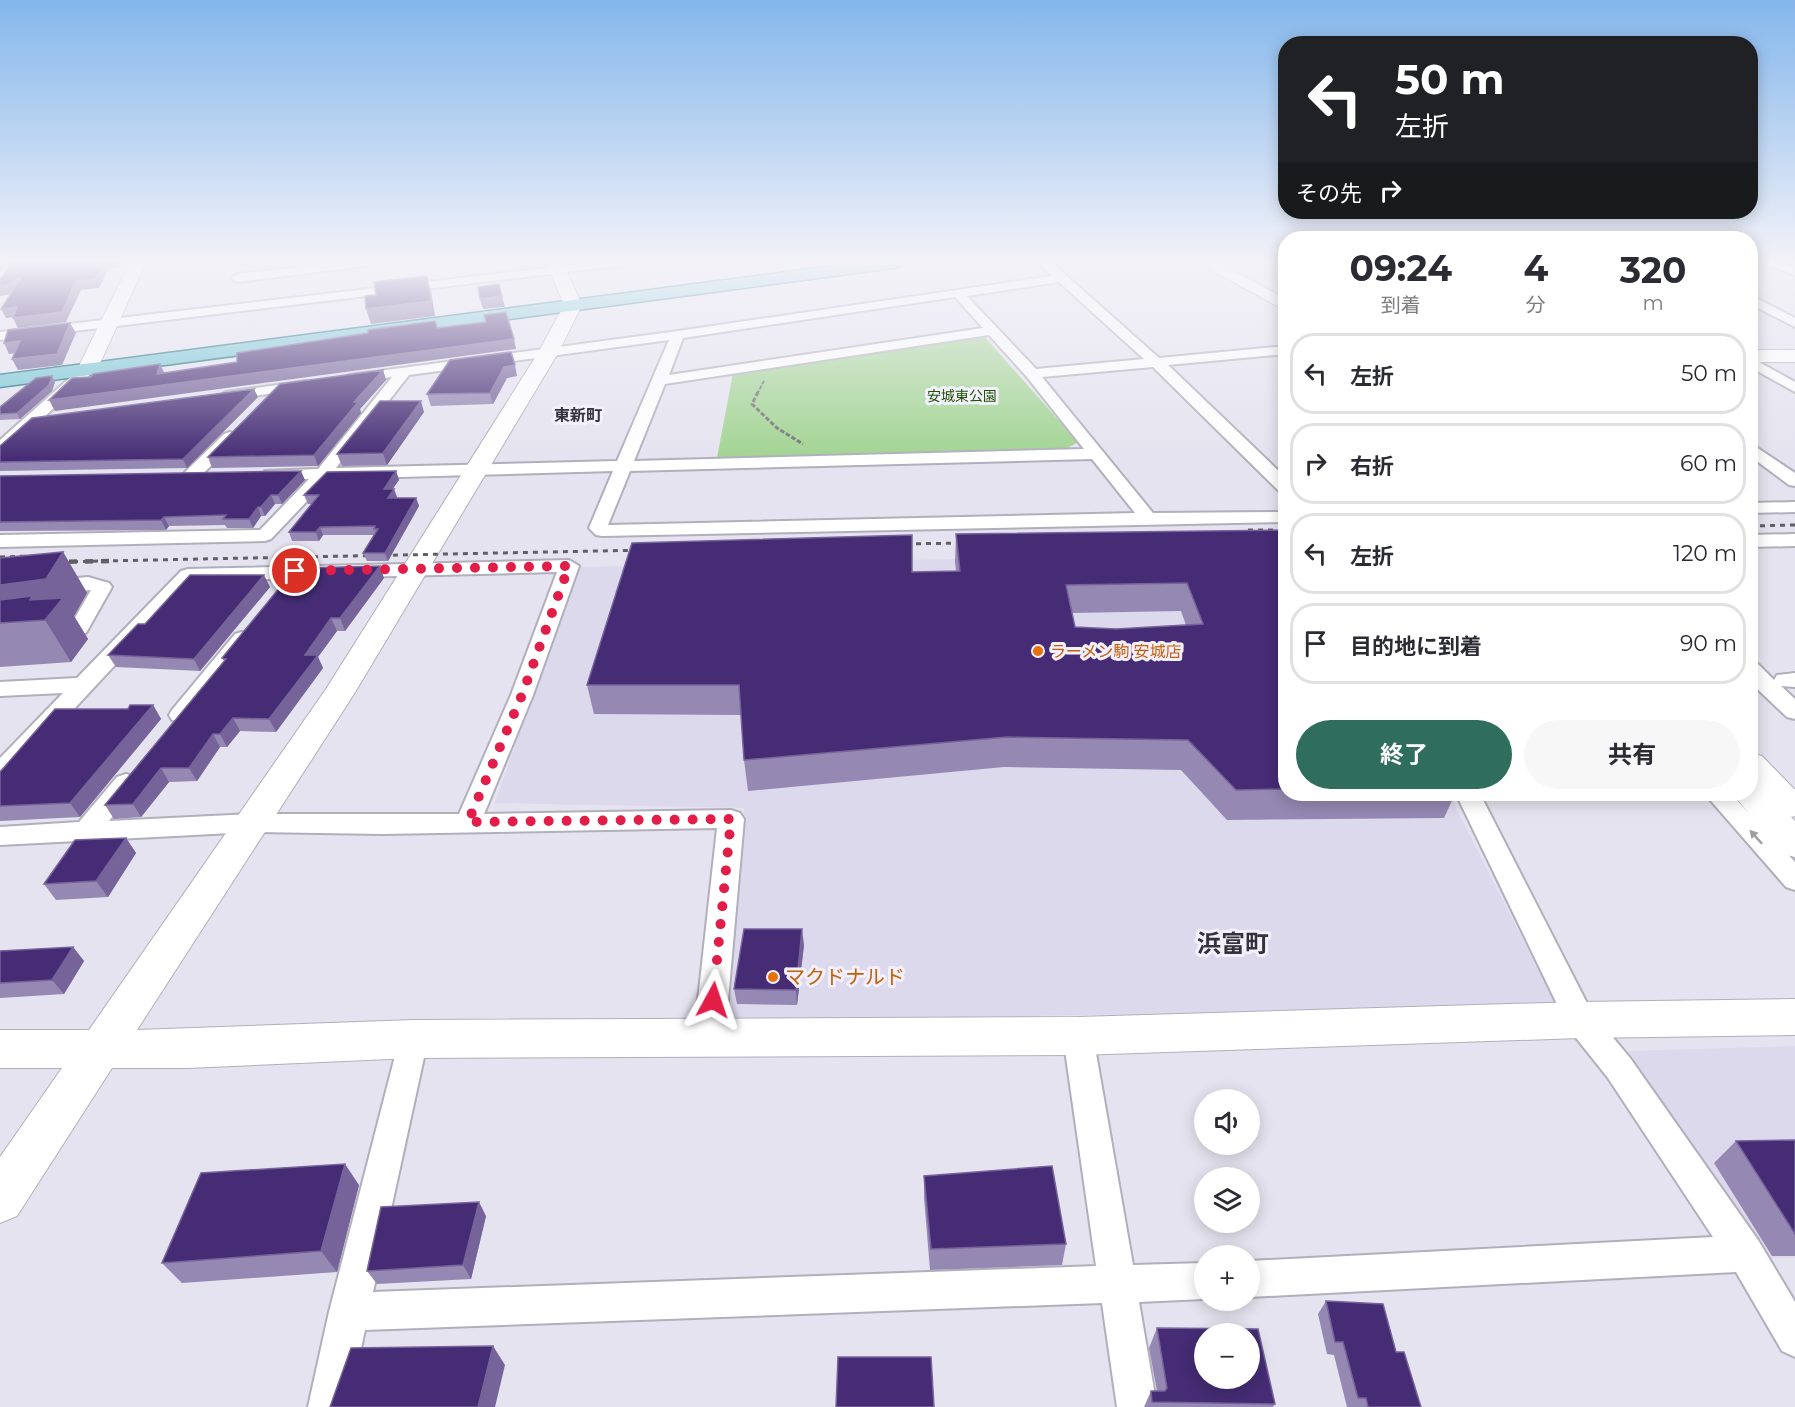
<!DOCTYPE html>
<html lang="ja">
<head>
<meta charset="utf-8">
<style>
	:root { --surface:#fff; --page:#f7f7f7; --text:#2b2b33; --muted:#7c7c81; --line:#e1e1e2; --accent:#2f6e5c }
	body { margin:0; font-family:Montserrat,"Noto Sans JP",sans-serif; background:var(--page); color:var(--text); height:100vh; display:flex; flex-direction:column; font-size:22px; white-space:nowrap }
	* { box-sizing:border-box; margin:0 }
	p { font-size:20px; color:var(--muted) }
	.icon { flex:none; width:33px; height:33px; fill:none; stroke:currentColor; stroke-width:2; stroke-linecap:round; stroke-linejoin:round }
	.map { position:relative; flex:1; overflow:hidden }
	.details { position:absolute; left:1278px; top:231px; width:480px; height:570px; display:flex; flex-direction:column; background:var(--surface); border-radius:24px; box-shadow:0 3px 15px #0003 }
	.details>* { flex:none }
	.guide { position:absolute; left:1278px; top:36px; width:480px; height:183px; border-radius:24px; box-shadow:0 3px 15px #0003; background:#202124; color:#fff; overflow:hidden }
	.buttons { position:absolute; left:1194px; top:1089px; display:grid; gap:12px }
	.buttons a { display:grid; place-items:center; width:66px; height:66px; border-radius:50%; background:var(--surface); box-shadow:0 3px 15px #0003; font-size:30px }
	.pin { position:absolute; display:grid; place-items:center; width:51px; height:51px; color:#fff; margin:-26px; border:3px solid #fff; border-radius:50%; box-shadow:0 2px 6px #0007 }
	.me { position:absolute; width:66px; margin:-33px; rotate:5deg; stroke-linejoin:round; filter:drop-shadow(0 0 4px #0008) }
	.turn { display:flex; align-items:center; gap:21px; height:126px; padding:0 18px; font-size:27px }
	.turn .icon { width:78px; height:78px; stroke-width:2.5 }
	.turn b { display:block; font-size:42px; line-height:51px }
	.then { display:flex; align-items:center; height:57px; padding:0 18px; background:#0003; gap:12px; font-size:22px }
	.eta { display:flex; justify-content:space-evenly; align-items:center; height:102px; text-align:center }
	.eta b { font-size:36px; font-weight:700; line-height:42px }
	.cta { display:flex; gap:12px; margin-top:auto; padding:12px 18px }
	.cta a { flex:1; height:69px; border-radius:36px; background:var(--accent); color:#fff; font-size:24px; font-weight:700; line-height:69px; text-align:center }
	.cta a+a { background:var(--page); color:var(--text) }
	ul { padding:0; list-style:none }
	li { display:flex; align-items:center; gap:18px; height:81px; margin:0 12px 9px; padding:0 6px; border:3px solid var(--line); border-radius:24px }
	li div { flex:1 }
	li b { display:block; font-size:22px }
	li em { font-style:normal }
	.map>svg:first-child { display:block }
	.built { fill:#ddd9ed }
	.green { fill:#a2d492 }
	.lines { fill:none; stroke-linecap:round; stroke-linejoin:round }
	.street-casing { stroke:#b1afbb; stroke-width:4 }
	.secondary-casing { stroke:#b1afbb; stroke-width:2 }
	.primary-casing { stroke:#146b7c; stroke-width:3 }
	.path-far1 { stroke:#737279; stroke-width:2; stroke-dasharray:4 1.5; stroke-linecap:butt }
	.path { stroke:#737279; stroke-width:3; stroke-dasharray:4.5 2; stroke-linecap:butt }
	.street { fill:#fff; fill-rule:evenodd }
	.secondary { fill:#fff; fill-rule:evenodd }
	.primary { fill:#74c5d3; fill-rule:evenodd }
	.rail-far1 { stroke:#615f66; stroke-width:3; stroke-dasharray:5 5; stroke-linecap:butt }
	.rail { stroke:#615f66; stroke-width:4.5; stroke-dasharray:8 8; stroke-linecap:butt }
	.wall { fill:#9588b2; fill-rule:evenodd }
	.shaded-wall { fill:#756399 }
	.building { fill:#452c74; stroke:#756399; stroke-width:1.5; fill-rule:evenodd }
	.oneway { fill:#9f9ea0 }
	.route { stroke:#e11d48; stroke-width:10; stroke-dasharray:0 18 }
	.food-dot { fill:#e8710a; stroke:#f3f0fc; stroke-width:2 }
	.labels { text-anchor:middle; stroke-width:6; stroke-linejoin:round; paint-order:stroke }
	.far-park-label { font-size:14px; fill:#1e5304; stroke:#f3f0fc }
	.far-quarter-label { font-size:16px; font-weight:bold; fill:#35323c; stroke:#f3f0fc }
	.food-label { font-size:16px; fill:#c56008; stroke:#f3f0fc; text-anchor:start }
	.near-food-label { font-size:20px; fill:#c56008; stroke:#f3f0fc; text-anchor:start }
	.near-quarter-label { font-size:24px; font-weight:bold; fill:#35323c; stroke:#f3f0fc }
</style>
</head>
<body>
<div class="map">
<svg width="1795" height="1407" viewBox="0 0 1795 1407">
	<rect width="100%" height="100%" fill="#e5e3ef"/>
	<path class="built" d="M1285,552L1286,794H1449L1557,1007L727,1021L744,808L495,803L577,567Z
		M1795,1046V1258H1763L1628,1051Z"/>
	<path class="green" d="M983,335L1078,442L1061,452L717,458L733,373Z"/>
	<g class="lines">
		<g class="street-casing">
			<path id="street" d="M346,262H379L373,265L237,282L231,278L237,274Z
				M598,262H631L625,265L0,340V332Z
				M1038,262H1051L1159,358L1286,346V354L1168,365L1286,478V493L1280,492L1153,367L1042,377L1153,513L1286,512V522L602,536L596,535L589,528L613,471L328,479L271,539L265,541L0,547V535L260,530L309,479L271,480L263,475L265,471L318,469L392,377L354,382L349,381L347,378L349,375L678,331L1052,276ZM1059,282L1144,359L1036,369L967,296ZM955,297L983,328L669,375L683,338ZM989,335L1027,377L1084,449L634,461L665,384ZM669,340L617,461L336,468L409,375ZM1092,459L1135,513L608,525L630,471Z
				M1760,262H1777L1795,267V275Z
				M1750,295L1795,318V327L1750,304Z
				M1750,357L1795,382V392L1750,367Z
				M87,366L92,367V373L6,452L0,454V440L82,367Z
				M306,381L313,385L311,388L226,400L219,396L226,392Z
				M230,432L238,437L236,440L197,480H185L183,476L185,472L224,434Z
				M1750,443L1795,473V486L1789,485L1750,456Z
				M1795,502V512L1750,513V503Z
				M1795,534V546L1750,547V535Z
				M569,560L579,566L533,695L484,814L731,810L740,813L744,819L728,1000L715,1048L704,1052L693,1048L689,1038L698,1000L717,828L383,834L252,832L0,845V827L79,822L117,777L126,774L135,777L138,783L109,821L252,814H459L511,695L557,572L193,581L9,779L0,781V758L63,693L0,696V682L77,678L181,571L188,569Z
				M88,577L109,583L112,587L86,633L0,642V630L72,623L91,590L0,597V585Z
				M242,632L249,634L252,638L188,720L180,722L172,720L169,715L172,710L235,634Z
				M1750,662L1758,664L1774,680L1777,675L1795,673V687L1781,686L1795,699V719L1787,717L1750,682Z
				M1456,794H1480L1591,1011L1630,1058L1758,1240L1795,1302V1357L1782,1351L1736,1272L1250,1297V1261L1713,1237L1608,1078L1569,1029Z
				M1705,794H1731L1795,862V890L1786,887Z
				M1078,1023L1089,1026L1093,1036L1133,1265L1204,1263V1299L1139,1302L1157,1407H1117L1102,1303L365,1330L348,1407H308L329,1312L402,1029L413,1025L424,1029L428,1039L373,1292L1096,1266L1063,1036L1067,1026Z"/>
		</g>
		<g class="secondary-casing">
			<path id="secondary" d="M130,262H146L97,370L94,374H80L77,370Z
				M546,262H562L582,305L558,353L354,694L137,1030L413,1020L1078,1017L1580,1002L1795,999V1035L1580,1038L1078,1055L413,1058L187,1068H112L17,1216L0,1223V1157L62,1068H0V1030H89L326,689L538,353L564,305Z
				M1197,262H1217L1286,299V311Z
				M1750,350H1795V362H1750Z
				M1750,753L1762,756L1795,790V816L1791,817L1795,821V857L1782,854L1733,794H1750Z"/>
		</g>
		<g class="primary-casing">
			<path id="primary" d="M863,262H908L900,267L0,387V375Z"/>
		</g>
		<path class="path-far1" d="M757,394L764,381"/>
		<path class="path" d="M758,392L752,404L777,428L803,444"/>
		<use href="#street" class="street"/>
		<use href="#secondary" class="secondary"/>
		<use href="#primary" class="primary"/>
		<path class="rail-far1" d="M1750,526L1795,525
			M1248,530H1286
			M896,544L971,543
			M0,557L30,556
			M53,562L647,550"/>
		<path class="rail" d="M53,562L111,561"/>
	</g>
	<path class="wall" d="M450,360L517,376L507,378L493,404L431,406L427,394Z
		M383,370L386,380L360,409L361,413L318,466L212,468L208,457Z
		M55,382L52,391L20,419L0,420V407Z
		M258,397L187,468L0,471V446Z
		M424,412L387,465L342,466L337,454Z
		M396,471L399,480L392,489L397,497L396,498H416L419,506L388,561H367L363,553L375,535H323L319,541H292L289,532L312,504H308L304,495Z
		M0,476L305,480L282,504H275L265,516H261L253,528H227L225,525L169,526L166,530L0,531Z
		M1286,530V794H1455L1444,818L1227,820L1181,770L1004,767L748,791L744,760L741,715L594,714L587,685L912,572L956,571L955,562L956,534ZM1181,611L1186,625L1116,629L1075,627L1072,613Z
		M63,552L87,593L74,616L88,639L71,662L0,667V558Z
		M297,575L384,578L345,631H337L318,657L323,668L276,732L240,731L227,747H220L197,781L169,782L141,817L114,819L105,805L224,661L222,658Z
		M270,587L200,671L116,667L108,655L145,624Z
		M153,705L161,719L80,817L0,821V772L128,709Z
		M126,838L136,853L108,897L56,900L44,884Z
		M804,945L797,1005L737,1004L734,989Z
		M73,947L84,961L64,994L0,998V951Z
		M1795,1140V1256H1772L1714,1163L1736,1141Z
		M924,1176L1066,1244L1062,1265L930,1270L924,1198Z
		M359,1185L337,1272L182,1283L162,1263Z
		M486,1216L471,1279L377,1284L367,1271Z
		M1326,1301L1396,1352L1421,1407H1347L1334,1355L1327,1354L1318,1314Z
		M1157,1328L1275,1404L1273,1407H1144L1151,1391H1157L1149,1348Z"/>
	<path class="shaded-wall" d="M0,262H7L0,272Z
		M104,262H120L119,267L109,268L99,288L81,290L66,322L18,328L13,318L76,281Z
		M427,276L431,291L435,316L371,324L366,309Z
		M21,277L11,294L0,296V286Z
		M502,296L505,307L483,309L480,299Z
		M17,307L22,316L6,318L1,309Z
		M70,323L76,333L62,365L18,370L12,359Z
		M514,339L516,349L55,411L49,400Z
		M20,341L26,352L9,354L4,343Z
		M160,364L165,374H157Z
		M515,365L517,376L507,378L493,404L490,393L504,367Z
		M383,370L386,380L360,409L361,413L318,466L314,455L354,402Z
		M52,376L55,382L52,391L20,419L17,413Z
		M254,389L258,397L187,468L183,459Z
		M421,401L424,412L387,465L383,453Z
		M301,471L305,480L282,504L278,495Z
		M396,471L399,480L387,497L384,489Z
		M394,489L397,497L391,506L388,498Z
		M271,495L275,504L265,516L261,507Z
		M416,498L419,506L388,561L385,553Z
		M258,507L261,516L253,528L249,519Z
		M164,517L169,526L166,530L161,520Z
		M320,527L323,535L319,541L316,532Z
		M63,552L87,593L74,616L88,639L71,662L45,620L0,623V585Z
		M380,566L384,578L345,631L340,618Z
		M264,575L270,587L200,671L194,659Z
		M331,618L337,631L318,657L323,668L276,732L269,719L305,655Z
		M153,705L161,719L80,817L70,803Z
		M233,718L240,731L227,747L220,734Z
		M213,734L220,747L197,781L189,768Z
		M161,768L169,782L141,817L133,804Z
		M126,838L136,853L108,897L96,881Z
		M802,929L804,945L797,1005L796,990Z
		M73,947L84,961L64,994L52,980Z
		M345,1164L359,1185L337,1272L321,1251Z
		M479,1202L486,1216L471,1279L463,1265Z
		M493,1346L505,1365L495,1407H478Z"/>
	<path class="building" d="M12,262H104L95,279L76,281L62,312L13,318L17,307L1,309L21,277L7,285L0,286V279Z
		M427,276L431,301L366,309L365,296L376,295L374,282Z
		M499,284L502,296L480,299L478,287Z
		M506,312L514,339L49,400L72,378L91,377L93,374L160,364L157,374L237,362V353L368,333V330L435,321L437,328L486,322L484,315Z
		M70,323L57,354L12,359L20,341L4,343L8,330Z
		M511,352L515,365L504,367L490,393L427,394L450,360Z
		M383,370L354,402H358L314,455L208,457L280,384Z
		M52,376L49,385L17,413L0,414V407L36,378Z
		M254,389L183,459L0,462V446L32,418Z
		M380,401H421L383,453L337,454Z
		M301,471L278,495H271L261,507H258L249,519H223L226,515L164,517L161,520L0,522V476Z
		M396,471L384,489H394L388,498H416L385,553H363L378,529H374L375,526L320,527L316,532H289L319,495H304L327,472Z
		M1286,530V789L1236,790L1188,740L1007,737L744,760L739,685H587L632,543L912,535V572L960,571L956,534ZM1187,583L1203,624L1116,629L1075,627L1066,585Z
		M63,552L46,579L0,585V558Z
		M380,566L340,618H331L305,655H318L269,719L233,718L220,734H213L189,768H161L133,804L105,805L226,659L222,658L290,575H297L302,568Z
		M190,575H264L194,659L108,655L138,624H145Z
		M32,596L30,600L63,598L45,620L0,623V600Z
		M130,705H153L70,803L0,806V772L55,709H128Z
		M126,838L96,881L44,884L75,840Z
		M744,929H802L796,990L734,989Z
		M73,947L52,980L0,983V951Z
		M1795,1140V1234L1736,1141Z
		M345,1164L321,1251L162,1263L201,1173Z
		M1052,1166L1066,1244L931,1249L924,1176Z
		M479,1202L463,1265L367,1271L381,1207Z
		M1326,1301L1383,1304L1396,1352H1404L1421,1407H1368L1366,1398H1358L1343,1342H1335Z
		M1157,1328L1258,1329L1275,1404L1152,1402L1151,1391H1165L1167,1388ZM1204,1334H1250V1378H1204Z
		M493,1346L478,1407H330L351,1348Z
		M838,1357H931L934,1407H836Z"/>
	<defs><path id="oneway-solid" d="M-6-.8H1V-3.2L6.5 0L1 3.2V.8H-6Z" transform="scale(1.5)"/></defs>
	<use class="oneway" href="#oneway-solid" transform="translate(1756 837) rotate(-132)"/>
	<linearGradient id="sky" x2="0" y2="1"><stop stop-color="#83b6ec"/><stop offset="0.57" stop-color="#f3f2f8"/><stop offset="1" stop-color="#f3f2f8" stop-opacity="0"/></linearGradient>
	<rect width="1795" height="459" fill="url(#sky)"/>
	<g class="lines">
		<path class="route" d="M295,571L569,566L522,695L468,822L731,819L713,1000"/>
	</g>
	<g class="food-dot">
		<circle cx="1038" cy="651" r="6"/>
		<circle cx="773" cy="977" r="6"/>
	</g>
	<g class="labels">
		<g class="far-park-label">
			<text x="962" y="401">安城東公園</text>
		</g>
		<g class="far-quarter-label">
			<text x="578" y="421">東新町</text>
		</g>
		<g class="food-label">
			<text x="1050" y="657">ラーメン駒 安城店</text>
		</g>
		<g class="near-food-label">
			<text x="785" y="984">マクドナルド</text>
		</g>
		<g class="near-quarter-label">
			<text x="1233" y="952">浜富町</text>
		</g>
	</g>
</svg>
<div class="buttons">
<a><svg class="icon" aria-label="sound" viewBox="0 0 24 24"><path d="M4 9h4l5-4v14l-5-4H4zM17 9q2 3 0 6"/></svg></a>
<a><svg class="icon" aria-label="layers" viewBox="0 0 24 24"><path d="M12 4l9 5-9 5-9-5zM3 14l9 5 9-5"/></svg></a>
<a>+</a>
<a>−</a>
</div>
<div class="pin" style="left:295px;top:571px;background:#d93025"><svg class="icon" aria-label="arrive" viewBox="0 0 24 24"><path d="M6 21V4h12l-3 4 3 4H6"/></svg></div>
<svg class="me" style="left:713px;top:1000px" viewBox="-20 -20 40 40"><path d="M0-17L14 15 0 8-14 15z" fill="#e11d48" stroke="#fff" stroke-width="4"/></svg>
<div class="guide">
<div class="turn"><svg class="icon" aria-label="left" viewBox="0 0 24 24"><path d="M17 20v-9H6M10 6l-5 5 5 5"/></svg><div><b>50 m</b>左折</div></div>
<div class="then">その先<svg class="icon" aria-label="right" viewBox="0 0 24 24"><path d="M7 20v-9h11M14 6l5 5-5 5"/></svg></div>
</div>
<section class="details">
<div class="eta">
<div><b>09:24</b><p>到着</p></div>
<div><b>4</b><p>分</p></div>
<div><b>320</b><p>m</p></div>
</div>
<ul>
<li><svg class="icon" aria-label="left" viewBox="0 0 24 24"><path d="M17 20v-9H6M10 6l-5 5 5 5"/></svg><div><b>左折</b></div><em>50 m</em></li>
<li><svg class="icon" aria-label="right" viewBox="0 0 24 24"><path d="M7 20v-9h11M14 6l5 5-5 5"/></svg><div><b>右折</b></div><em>60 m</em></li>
<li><svg class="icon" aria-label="left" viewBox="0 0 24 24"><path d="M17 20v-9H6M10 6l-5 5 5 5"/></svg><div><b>左折</b></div><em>120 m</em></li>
<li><svg class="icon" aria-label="arrive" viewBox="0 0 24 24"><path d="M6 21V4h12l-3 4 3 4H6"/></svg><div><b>目的地に到着</b></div><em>90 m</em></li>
</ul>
<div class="cta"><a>終了</a><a>共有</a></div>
</section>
</div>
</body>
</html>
